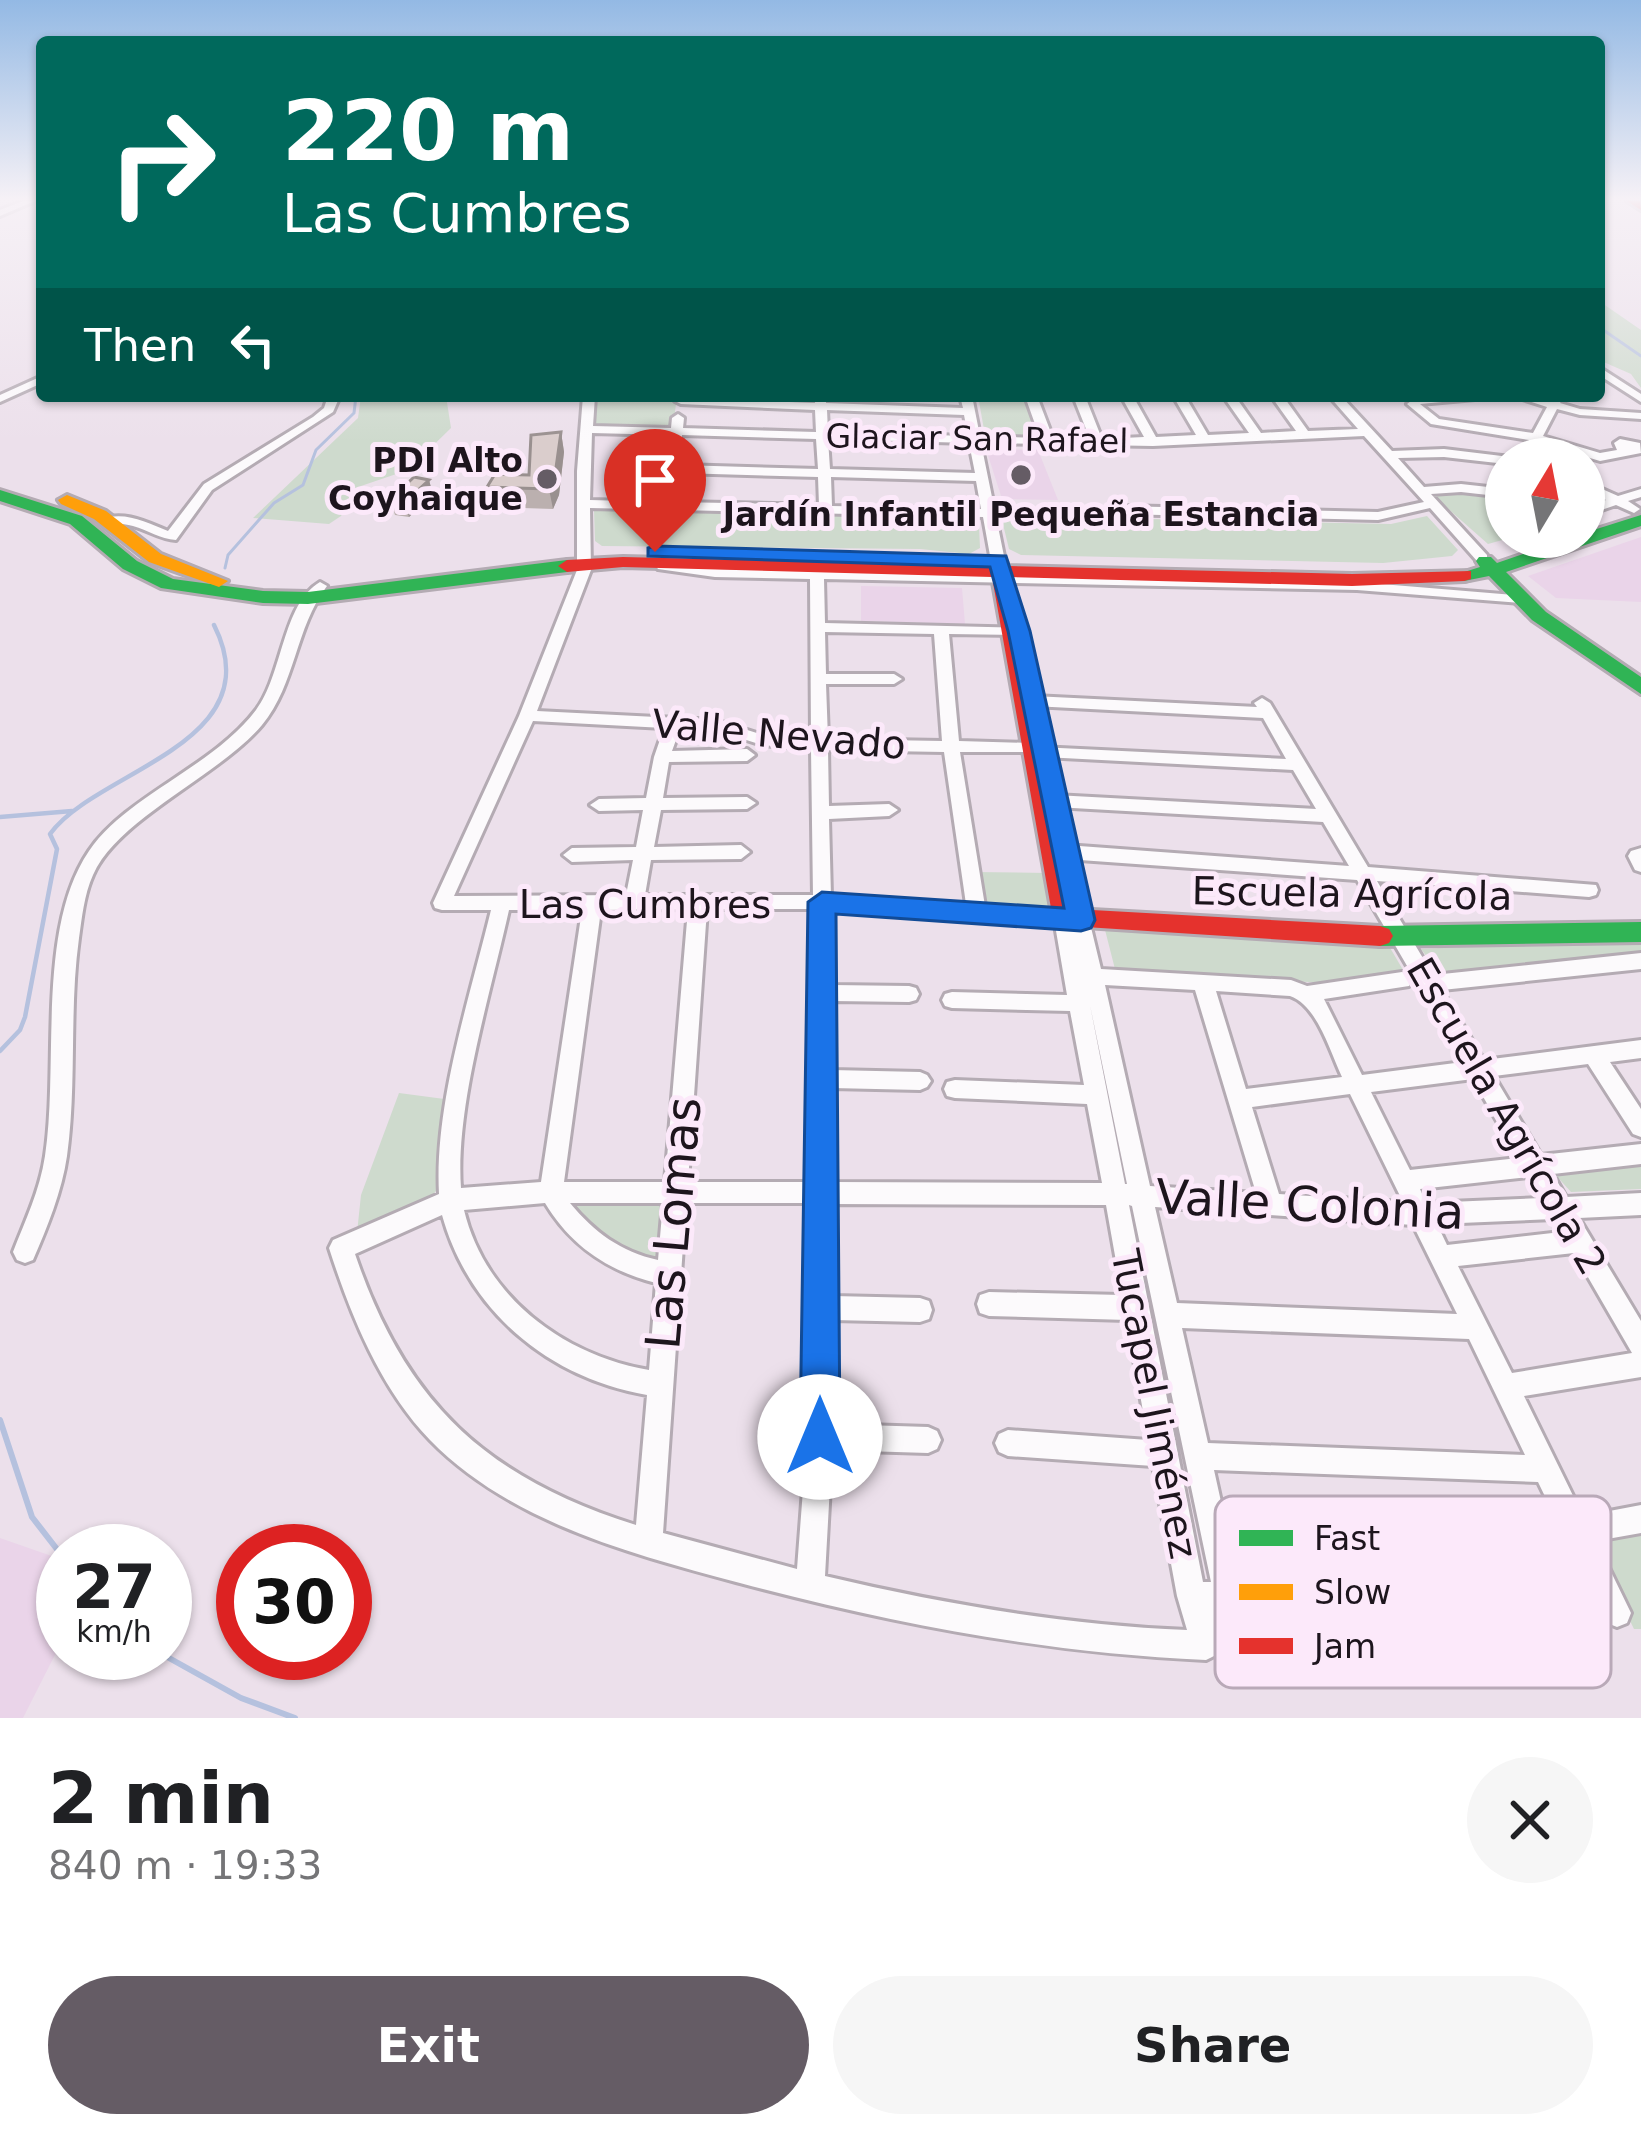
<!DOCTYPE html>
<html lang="en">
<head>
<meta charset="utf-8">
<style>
	:root { --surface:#fff; --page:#f6f6f6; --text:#202124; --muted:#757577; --accent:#655c65 }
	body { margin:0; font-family:"DejaVu Sans",sans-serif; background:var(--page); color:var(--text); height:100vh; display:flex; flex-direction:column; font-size:45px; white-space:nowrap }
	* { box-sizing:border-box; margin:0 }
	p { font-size:39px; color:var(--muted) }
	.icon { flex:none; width:66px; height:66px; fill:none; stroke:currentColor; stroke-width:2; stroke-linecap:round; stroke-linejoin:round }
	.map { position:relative; height:1718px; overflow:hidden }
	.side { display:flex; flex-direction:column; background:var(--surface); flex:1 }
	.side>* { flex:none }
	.hud { position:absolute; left:36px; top:36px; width:1569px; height:366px; border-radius:12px; box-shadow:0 3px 9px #0004; background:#00695c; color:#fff; overflow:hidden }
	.needle { width:78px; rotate:10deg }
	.buttons { position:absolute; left:1485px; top:438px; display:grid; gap:24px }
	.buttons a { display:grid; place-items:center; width:120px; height:120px; border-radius:50%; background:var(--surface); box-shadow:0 3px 9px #0004; font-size:60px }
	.speed { position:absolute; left:36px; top:1524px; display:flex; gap:24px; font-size:60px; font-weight:700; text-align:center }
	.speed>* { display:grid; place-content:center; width:156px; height:156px; border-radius:50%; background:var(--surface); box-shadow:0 3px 9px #0004; line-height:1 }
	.speed small { font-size:30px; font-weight:400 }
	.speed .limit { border:18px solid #d22; background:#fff; color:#111 }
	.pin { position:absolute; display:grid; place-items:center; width:102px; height:102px; color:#fff; margin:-123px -51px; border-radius:50% 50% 50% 0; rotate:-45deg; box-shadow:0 0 12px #0007 }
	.pin .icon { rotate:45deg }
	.me { position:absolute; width:132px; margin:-66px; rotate:0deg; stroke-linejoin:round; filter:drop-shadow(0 0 9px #0008) }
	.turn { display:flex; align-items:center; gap:42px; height:252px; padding:0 48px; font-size:54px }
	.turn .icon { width:156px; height:156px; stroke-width:2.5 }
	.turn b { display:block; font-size:84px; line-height:102px }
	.then { display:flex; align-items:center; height:114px; padding:0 48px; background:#0003; gap:24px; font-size:45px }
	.round { display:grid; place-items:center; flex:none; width:126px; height:126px; border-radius:63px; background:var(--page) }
	.summary { display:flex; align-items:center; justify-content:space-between; height:204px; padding:0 48px }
	h1 { font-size:72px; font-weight:700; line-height:90px }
	.primary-button { display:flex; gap:24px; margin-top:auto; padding:24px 48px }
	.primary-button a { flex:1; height:138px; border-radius:72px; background:var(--accent); color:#fff; font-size:48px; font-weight:700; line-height:138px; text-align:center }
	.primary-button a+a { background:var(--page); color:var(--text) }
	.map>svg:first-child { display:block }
	.built { fill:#ead4e9 }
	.green { fill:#cedacd }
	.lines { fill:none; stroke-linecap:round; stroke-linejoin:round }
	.stream-far2 { stroke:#b5c1de; stroke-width:3 }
	.stream-far1 { stroke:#b5c1de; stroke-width:4.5 }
	.stream { stroke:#b5c1de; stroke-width:6 }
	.street-casing { stroke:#b4abb3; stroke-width:6 }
	.fast-casing { stroke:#b4abb3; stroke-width:6 }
	.slow-casing { stroke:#b4abb3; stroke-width:6 }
	.jam-casing { stroke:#b4abb3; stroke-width:6 }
	.street { fill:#fcfafc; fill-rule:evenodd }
	.fast { fill:#30b455; fill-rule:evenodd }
	.slow { fill:#ff9f0a; fill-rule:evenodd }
	.jam { fill:#e5322d; fill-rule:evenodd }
	.wall { fill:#bbb0af }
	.shaded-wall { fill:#99908f }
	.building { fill:#dacdcc; stroke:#99908f; stroke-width:3 }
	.route { fill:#1a73e8; stroke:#114b97; stroke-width:3 }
	.poi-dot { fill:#655c65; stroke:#fce9fa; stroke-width:4.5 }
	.labels { text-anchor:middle; stroke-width:10; stroke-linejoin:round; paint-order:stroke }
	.far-street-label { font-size:33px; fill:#1d151d; stroke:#fce9fa }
	.far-poi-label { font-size:33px; font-weight:bold; fill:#1d151d; stroke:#fce9fa; text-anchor:end }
	.street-label { font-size:39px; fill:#1d151d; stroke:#fce9fa }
	.near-street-label { font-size:48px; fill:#1d151d; stroke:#fce9fa }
	.key { fill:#fce9fa; stroke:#b9a9b8; stroke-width:3 }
	.key-label { font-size:33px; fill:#1d151d }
</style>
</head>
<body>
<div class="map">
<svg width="1641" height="1718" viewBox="0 0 1641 1718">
	<rect width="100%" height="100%" fill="#ece0eb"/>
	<path class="built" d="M986,449L1038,450L1058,500L1002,499Z
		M1641,537V602L1556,598L1528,576Z
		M861,586L962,588L965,624L861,621Z
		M0,1538L63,1560V1639L23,1718H0Z"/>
	<path class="green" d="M1599,301L1641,330V388L1631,374L1599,360Z
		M361,396H446L451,428L408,470L361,486L341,516L329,524L253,518L358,418Z
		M596,396H677L673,428L594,426Z
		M978,396H1027L1041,436L985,435Z
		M1442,490L1506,496V537H1513L1488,544L1429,492Z
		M594,510L969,518L979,526L980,548L969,554L920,549L602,546L595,541Z
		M1001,516L1391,524L1427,516L1458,550L1452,556L1383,563L1021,555L1009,549Z
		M972,872L1049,873L1057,914L979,911Z
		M1104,926L1389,946L1406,975L1330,983L1116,973Z
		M1641,937V956L1442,977L1421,949Z
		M399,1093L452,1100L438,1152L443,1180L432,1197L357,1233L361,1195Z
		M1641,1157V1189L1571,1192L1553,1172Z
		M554,1194L675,1196L666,1273L640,1268Z
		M1641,1532V1629H1634L1590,1540Z"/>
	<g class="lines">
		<path class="stream-far2" d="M1599,327L1641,356
			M225,568L228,555L274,503L303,485L316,450L354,413L356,396"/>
		<path class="stream-far1" d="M0,817L72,811
			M0,1051L20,1030L25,1017L57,849L50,834C96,770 274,744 214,625"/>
		<path class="stream" d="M0,1420L32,1517L63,1557
			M160,1653L241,1698L295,1718"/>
		<g class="street-casing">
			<path id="street" d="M23,201H35L0,216V210Z
				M1599,367L1641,394V402L1599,375Z
				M42,376V383L0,402V395Z
				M328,396H340L333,412L212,490L176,540C160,539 148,530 133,526C121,523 111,524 100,520C123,510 146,522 168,531L204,484L313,417L324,408Z
				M583,396H595L593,426L671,428L672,418L678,414L684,418L683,428L816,432L815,410L681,404L675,401L681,398L815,403L814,396H826V403L963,408L960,396H972L980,436L1040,438L1025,396H1037L1053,438L1090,439L1073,396H1085L1102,439L1144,437L1121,396H1133L1156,437L1196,435L1173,396H1185L1208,435L1249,433L1223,396H1235L1261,433L1296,431L1271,396H1283L1308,431L1358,429L1329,396H1341L1392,451L1444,449L1510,457L1506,459V464L1444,457L1398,458L1424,487L1461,484L1506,489V497L1461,492L1431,494L1487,555V561H1477L1430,508L1378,520L1118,514L1111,510L1118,506L1378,512L1424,502L1364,436L1153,446L981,443L1005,561L998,565L991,561L983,517L590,508L591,570L537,711L716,720L763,735L811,738L810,579L715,577L658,569L656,566L663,562L715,569L1357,582L1526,596L1528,599L1521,603L1357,590L824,579L825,623L1024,628L1026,631L1019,635L949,634L959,741L1031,743L1039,747L1286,759L1263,718L1033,706L1025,701L1033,696L1257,707L1254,703L1262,698L1270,703L1368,867L1596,885L1598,890L1596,895L1589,897L1377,881L1433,975L1641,953V969L1442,990L1484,1060L1641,1040V1058L1610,1062L1641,1109V1137L1633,1134L1588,1064L1494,1076L1541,1155L1641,1144V1164L1553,1174L1566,1197L1641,1193V1215L1579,1218L1641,1321V1377L1524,1396L1583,1516L1641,1505V1533L1596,1541L1631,1613L1627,1623L1617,1627L1607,1623L1604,1618L1235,1611L1216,1655L1206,1660C1047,1653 893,1624 740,1583C632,1554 511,1523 430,1440C380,1388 351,1316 329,1248L333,1240L439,1194C434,1104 470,997 491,910H442L435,908L433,903L519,716L577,570V471ZM827,410L964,415L968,436L828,432ZM592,433L671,435L664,502L590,500ZM682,435L816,439L818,469L680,465ZM828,439L969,443L975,473L830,469ZM679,473L818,477L819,505L677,502ZM831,477L976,481L981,509L832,506ZM825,632L934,634L942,741L828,739L826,684H894L902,679L894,674H826ZM533,721L664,728L654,757L646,798L599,799L590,805L599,811L643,810L636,847L572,848L563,855L572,862L633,860L626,895L454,896ZM680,729L715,730L762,745L811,749L813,895H645L651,860L741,859L750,852L741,845L654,847L661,810L747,809L756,803L747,797L663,798L669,762L747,761L755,755L747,749L672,751ZM828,750L944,752L966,904L831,896L829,819L889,816L898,810L889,804L829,806ZM960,752H1036L1044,757L1293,770L1316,809L1055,795L1046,801L1055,807L1323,822L1349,866L1066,845L1057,852L1066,859L1357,880L1463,1062L1362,1075L1324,999L1409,986L1412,980L1409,974L1402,972L1307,986L1291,980L1101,969L1088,915L1081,913L1072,918L1070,913L1063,911L985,906ZM688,909L665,1182H564L601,910ZM707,909H813L810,1182H688ZM509,910H582L541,1182L461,1188C455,1106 491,992 509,910ZM831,910L1055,925L1067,995L952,992L945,994L942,1000L945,1006L952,1008L1070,1011L1084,1085L955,1080L947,1082L944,1089L947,1096L955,1098L1087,1104L1102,1183L832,1182V1088L920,1090L927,1087L931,1081L927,1075L920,1072L832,1070V1001L909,1002L916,1000L919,994L916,988L909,986L832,985ZM1105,985L1195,990L1256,1193L1150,1186ZM1216,991L1290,996C1318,1006 1330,1052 1342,1077L1246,1089ZM1090,1005L1127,1184H1125ZM1473,1079L1518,1158L1410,1170L1371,1092ZM1350,1094L1403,1202L1279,1194L1252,1107ZM1529,1177L1541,1198L1426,1203L1420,1189ZM545,1203C571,1246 608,1271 656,1283L649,1370C563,1355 485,1297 464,1210ZM570,1203H663L658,1260C621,1252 594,1232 570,1203ZM686,1203H809L807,1437L797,1569L663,1533ZM832,1204L1106,1205L1122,1295L989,1292L980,1295L977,1304L980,1313L989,1316L1127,1320L1148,1440L1008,1430L999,1434L995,1443L999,1452L1008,1456L1153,1466L1177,1596L1187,1630C1064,1625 944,1604 825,1576L832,1450L928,1453L937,1449L941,1440L937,1431L928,1427L833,1424V1320L920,1322L929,1319L932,1310L929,1301L920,1298L833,1296ZM1129,1205L1132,1206L1211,1582H1203ZM1155,1207L1413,1225L1457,1314L1177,1303ZM442,1215C469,1312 549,1378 647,1395L636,1525C486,1478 405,1402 355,1254ZM1554,1219L1561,1232L1447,1245L1437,1224ZM1574,1253L1632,1353L1512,1373L1458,1266ZM1182,1328L1469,1339L1525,1455L1208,1443ZM1214,1470L1538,1482L1590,1589L1239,1583Z
				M1418,396H1481L1475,399L1420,404L1439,419L1533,433L1547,407L1513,396H1532L1550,401L1556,397L1562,400L1560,403L1580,409L1641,413V419L1580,415L1557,409L1543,436L1600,453L1617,450L1614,443L1620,439L1640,443L1641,453L1600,461L1540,443L1531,459H1519L1529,440L1431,424L1407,404Z
				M1584,481L1618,496L1641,489V497L1628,501L1640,509L1634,513L1616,505L1584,516V508L1606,500L1584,490Z
				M320,582L327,586C295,628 296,684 262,725C219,776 117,819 93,875C84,895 82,917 79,938C69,1010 77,1084 67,1156C62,1191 47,1228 33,1260L25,1263L17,1260L13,1252C25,1221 40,1190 45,1156C59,1065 36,929 89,851C126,796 213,767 256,710C283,675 282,604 320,582Z
				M1641,848V872L1635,870L1628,856L1631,851Z"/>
		</g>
		<g class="fast-casing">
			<path id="fast" d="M0,490L82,516L137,561L173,579L263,591L308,592L567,560L576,566L567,572L308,604L263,603L161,588L123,569L70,524L0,501Z
				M1641,515V526L1506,572L1546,612L1641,677V694L1532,620L1489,576L1464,581L1455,575L1480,567L1476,561L1479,557H1491L1497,563L1573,537H1584V533Z
				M1641,922V942L1380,946L1371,943L1367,936L1371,929L1380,926Z"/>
		</g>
		<g class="slow-casing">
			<path id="slow" d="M67,495L106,511L161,554L228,581L219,587L149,562L94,519L61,504L58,500Z"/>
		</g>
		<g class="jam-casing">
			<path id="jam" d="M1627,201H1640L1641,210Z
				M998,556L1004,557L1008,566L1352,574L1471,571V579L1464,581L1352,586L1010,577L1074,909L1380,926L1389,929L1393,936L1389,943L1380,946L1054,925L992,577L623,567L567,572L558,566L567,560L623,557L990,566L992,557Z"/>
		</g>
		<use href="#street" class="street"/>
		<use href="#fast" class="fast"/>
		<use href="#slow" class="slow"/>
		<use href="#jam" class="jam"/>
	</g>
	<path class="wall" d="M561,432L564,452L559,495L553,509L492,507L487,487L529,475Z
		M429,480L433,495L409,517L395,515L390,500Z"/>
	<path class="shaded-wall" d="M561,432L564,452L559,495L553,509L549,489Z
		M429,480L433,495L409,517L405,502Z"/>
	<path class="building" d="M561,432L555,475L549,489L487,487L495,474L529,475L531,435Z
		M414,477L429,480L405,502L390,500Z"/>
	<linearGradient id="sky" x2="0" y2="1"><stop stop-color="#93b9e4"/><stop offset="0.45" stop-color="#f6f1f6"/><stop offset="1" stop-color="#f6f1f6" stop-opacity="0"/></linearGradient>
	<rect width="1641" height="442" fill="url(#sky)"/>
	<path class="route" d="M655,546L1006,556L1030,631L1095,920L1091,928L1081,931L836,914L840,1437L834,1451L820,1457L806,1451L800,1437L808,902L822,892L1064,908L1008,631L990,567L648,556V548Z"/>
	<g class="poi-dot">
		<circle cx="1021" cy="475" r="12"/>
		<circle cx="547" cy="479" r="12"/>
	</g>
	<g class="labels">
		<g class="far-street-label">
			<text transform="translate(977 438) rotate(1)" y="12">Glaciar San Rafael</text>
		</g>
		<g class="far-poi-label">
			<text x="523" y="472">PDI Alto<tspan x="523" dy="38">Coyhaique</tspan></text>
			<text x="1021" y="526" text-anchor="middle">Jardín Infantil Pequeña Estancia</text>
		</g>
		<g class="street-label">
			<text transform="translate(779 734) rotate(5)" y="14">Valle Nevado</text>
			<text transform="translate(1352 893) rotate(1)" y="14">Escuela Agrícola</text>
			<text x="645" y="918">Las Cumbres</text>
			<text transform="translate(1507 1116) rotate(60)" y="14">Escuela Agrícola 2</text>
			<text transform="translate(1155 1404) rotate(79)" y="14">Tucapel Jiménez</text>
		</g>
		<g class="near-street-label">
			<text transform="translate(1310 1204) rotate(3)" y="17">Valle Colonia</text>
			<text transform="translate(673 1223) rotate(-85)" y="17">Las Lomas</text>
		</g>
	</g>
	<rect x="1215" y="1496" width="396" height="192" rx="18" class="key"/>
	<rect x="1239" y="1530" width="54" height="16" fill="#30b455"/>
	<rect x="1239" y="1584" width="54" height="16" fill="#ff9f0a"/>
	<rect x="1239" y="1638" width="54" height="16" fill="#e5322d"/>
	<g class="key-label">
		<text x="1314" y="1550">Fast</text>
		<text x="1314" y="1604">Slow</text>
		<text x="1314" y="1658">Jam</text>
	</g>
</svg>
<div class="buttons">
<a><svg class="needle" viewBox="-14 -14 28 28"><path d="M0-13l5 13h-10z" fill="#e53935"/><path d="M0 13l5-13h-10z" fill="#757577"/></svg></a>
</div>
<div class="speed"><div>27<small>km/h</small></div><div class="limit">30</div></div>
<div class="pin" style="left:655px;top:552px;background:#d93025"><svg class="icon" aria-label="arrive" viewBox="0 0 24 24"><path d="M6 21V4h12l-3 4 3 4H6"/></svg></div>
<svg class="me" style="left:820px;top:1437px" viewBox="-20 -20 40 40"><circle r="19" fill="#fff"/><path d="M0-13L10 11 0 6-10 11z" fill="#1a73e8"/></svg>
<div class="hud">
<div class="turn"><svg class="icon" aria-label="right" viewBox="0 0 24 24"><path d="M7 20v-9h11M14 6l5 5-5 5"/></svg><div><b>220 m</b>Las Cumbres</div></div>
<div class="then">Then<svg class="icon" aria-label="left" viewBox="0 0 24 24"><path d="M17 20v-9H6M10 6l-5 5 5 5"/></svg></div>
</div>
</div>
<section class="side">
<div class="summary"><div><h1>2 min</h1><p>840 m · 19:33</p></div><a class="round"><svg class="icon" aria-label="close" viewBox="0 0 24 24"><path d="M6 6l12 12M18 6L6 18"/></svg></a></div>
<div class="primary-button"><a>Exit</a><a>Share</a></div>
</section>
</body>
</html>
